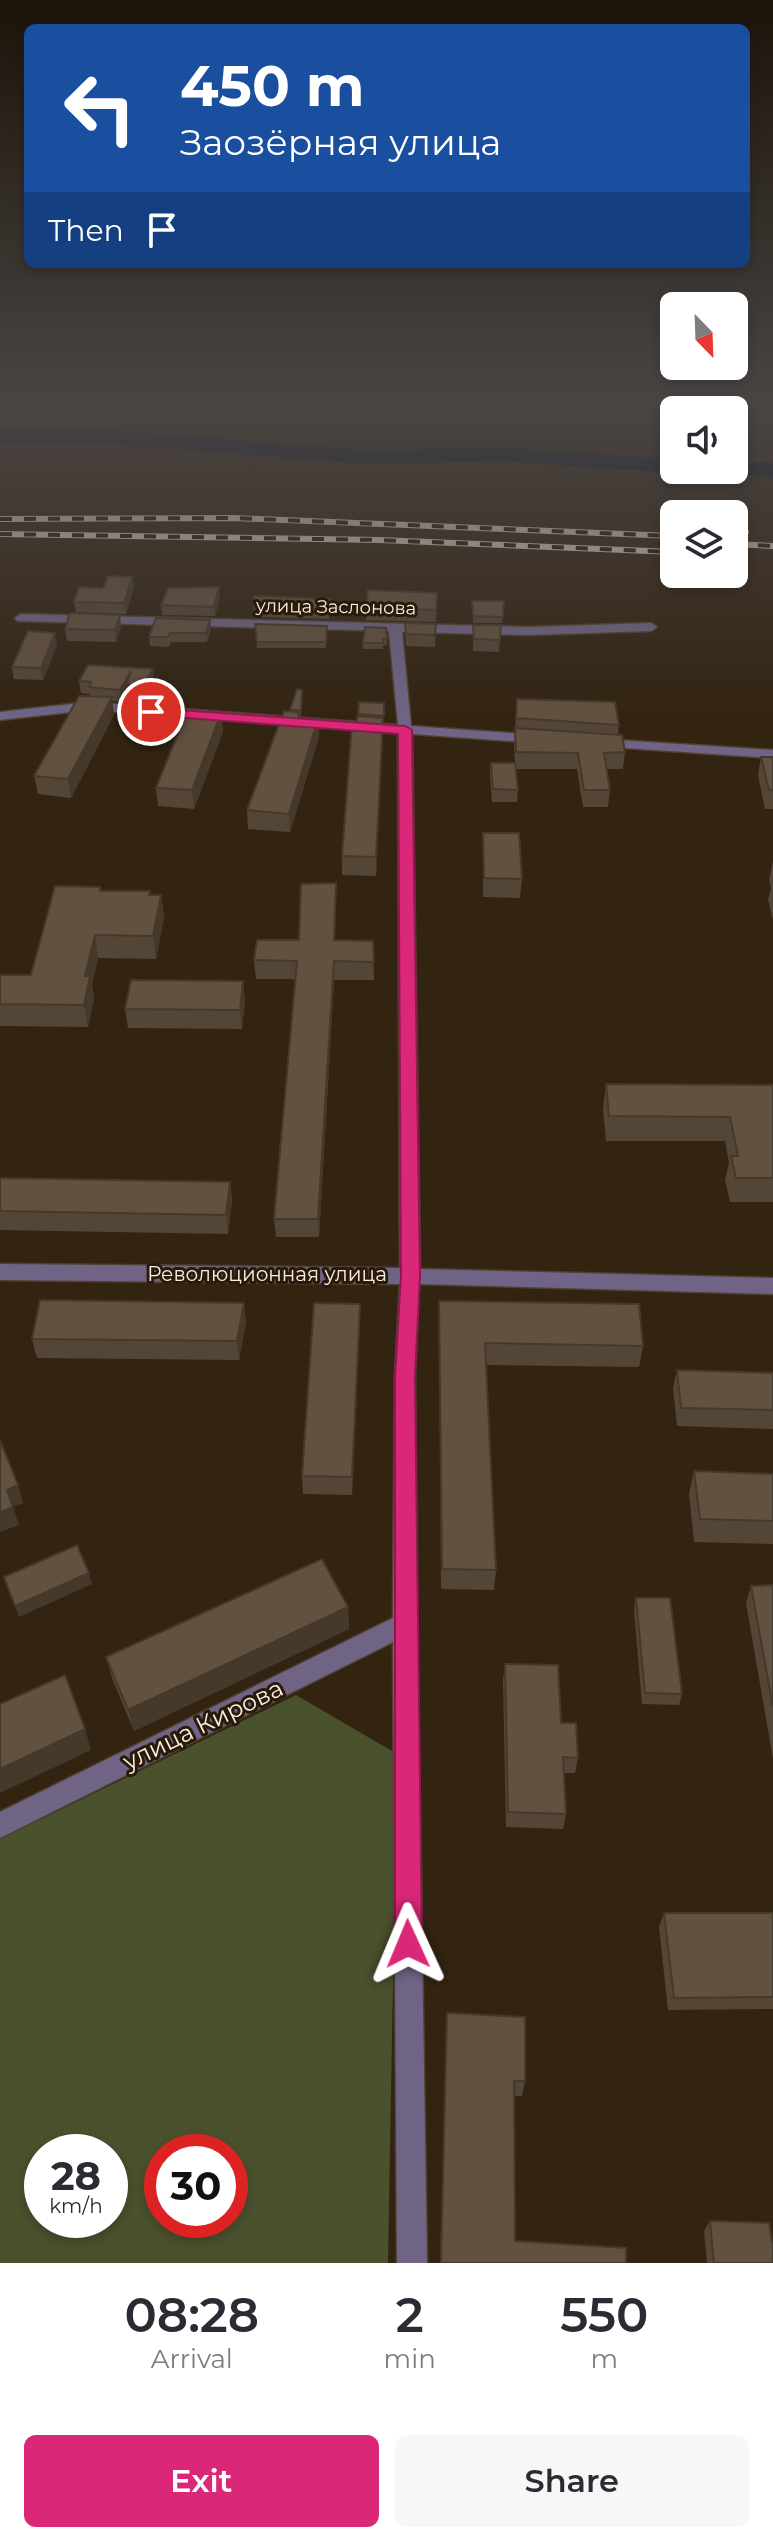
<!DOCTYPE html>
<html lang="en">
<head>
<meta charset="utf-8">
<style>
	:root { --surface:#fff; --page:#f7f7f7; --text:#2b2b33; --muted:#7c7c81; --accent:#db2777 }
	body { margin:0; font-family:Montserrat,sans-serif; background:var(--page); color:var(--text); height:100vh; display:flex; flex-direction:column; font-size:30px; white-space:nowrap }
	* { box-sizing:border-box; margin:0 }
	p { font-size:26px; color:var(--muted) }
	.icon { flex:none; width:44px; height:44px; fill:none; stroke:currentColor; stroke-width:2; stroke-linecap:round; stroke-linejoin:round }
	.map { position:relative; height:2263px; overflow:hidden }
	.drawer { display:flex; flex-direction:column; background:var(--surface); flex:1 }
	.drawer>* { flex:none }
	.top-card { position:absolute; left:24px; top:24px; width:726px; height:244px; border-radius:12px; box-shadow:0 4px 12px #0003; background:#1a4fa0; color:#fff; overflow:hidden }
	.needle { width:52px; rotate:157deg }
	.controls { position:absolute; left:660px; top:292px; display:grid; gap:16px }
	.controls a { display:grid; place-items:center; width:88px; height:88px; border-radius:12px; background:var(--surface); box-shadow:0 4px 12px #0003; font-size:40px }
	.speed { position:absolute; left:24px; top:2134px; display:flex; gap:16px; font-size:40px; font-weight:700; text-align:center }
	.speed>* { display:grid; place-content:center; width:104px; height:104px; border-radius:50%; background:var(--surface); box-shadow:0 4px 12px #0003; line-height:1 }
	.speed small { font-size:20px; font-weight:400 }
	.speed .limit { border:12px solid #d22; background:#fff; color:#111 }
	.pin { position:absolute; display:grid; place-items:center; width:68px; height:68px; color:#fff; margin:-34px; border:4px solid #fff; border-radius:50%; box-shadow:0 2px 8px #0007 }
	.me { position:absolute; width:88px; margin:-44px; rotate:359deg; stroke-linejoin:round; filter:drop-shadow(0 0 6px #0008) }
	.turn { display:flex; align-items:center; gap:28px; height:168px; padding:0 24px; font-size:36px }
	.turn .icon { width:104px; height:104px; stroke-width:2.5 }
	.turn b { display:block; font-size:56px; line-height:68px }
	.then { display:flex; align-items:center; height:76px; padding:0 24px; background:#0003; gap:16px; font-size:30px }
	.eta { display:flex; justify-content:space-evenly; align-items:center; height:136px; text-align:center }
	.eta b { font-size:48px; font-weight:600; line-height:56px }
	.action { display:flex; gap:16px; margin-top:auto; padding:16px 24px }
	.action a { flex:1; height:92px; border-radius:12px; background:var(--accent); color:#fff; font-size:32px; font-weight:600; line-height:92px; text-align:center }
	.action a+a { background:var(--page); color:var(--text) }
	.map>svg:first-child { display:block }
	.green { fill:#4a512d; fill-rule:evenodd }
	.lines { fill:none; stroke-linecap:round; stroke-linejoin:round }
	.river { fill:#000f29; fill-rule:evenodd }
	.minor-casing { stroke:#4f402f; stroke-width:3 }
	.minor { fill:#6f6486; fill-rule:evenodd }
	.rail-casing { stroke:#e0d5c9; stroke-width:6 }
	.rail { stroke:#291a09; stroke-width:4; stroke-dasharray:12; stroke-linecap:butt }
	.wall { fill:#544636 }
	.shaded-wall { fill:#45392c }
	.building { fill:#62513f; stroke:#45392c; stroke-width:2 }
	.route { fill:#db2777; stroke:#8e194d; stroke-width:2 }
	.labels { text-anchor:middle; stroke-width:6; stroke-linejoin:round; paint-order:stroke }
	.far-street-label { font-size:18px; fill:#f9eee3; stroke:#291a09 }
	.street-label { font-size:20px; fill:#f9eee3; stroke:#291a09 }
	.near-street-label { font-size:24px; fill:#f9eee3; stroke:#291a09 }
</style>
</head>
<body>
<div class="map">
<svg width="773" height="2263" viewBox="0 0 773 2263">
	<rect width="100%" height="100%" fill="#332412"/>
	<path class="green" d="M296,1695L397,1754L388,2263H0V1839ZM42,2152H110V2220H42ZM162,2152H230V2220H162Z"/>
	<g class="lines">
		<path class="river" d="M98,429L368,450L503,447L674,459V470H683L674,473L503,461L368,464L98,443L0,444V430Z
			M734,461L773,463V477L725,473L723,470H734Z"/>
		<g class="minor-casing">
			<path id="minor" d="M21,614L529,627L651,623L657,627L651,631L529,635L402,632L411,726L539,735L546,739L539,743L412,734L420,1269L773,1278V1294L419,1284L415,1376L417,1624L427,2263H397L393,1642L0,1838V1812L393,1618L395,1376L400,1284L0,1280V1264L400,1268L398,733L89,710L0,720V712L89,702L398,725L389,631L17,621L15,618Z
				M601,739L773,750V758L596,746L594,743Z"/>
		</g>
		<use href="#minor" class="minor"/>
		<g class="rail-casing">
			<path id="rail" d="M0,519L234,518L674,536
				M734,531L746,532
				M0,534L380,540L674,552
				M734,544L773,546"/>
		</g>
		<use href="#rail" class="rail"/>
	</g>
	<path class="wall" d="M132,577L134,587L126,614L76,612L74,602L103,588Z
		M437,593L436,622L366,620V608Z
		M220,596L215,616L162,615L161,605Z
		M254,596L330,599L329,619L255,617Z
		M472,601H504L502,623H473Z
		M210,620L211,629L207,642H171L169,647L150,646L149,637Z
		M405,623L436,624L435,647L406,646Z
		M255,624L327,626L326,648H257Z
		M473,625H501L499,652L473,651Z
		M121,627L116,642L67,641L65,629Z
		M386,628L387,645H383V649H363V643Z
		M57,645L43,680L14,679L12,667Z
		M153,669L154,681L146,698L129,696L128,691L122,702L112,701L114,715L71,798L38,794L34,776L90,696V694L81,693L79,681Z
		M302,690L301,717H299L318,719L319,737L290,832L248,829L247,810L290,710Z
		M517,699L619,725L618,734L625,752L623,769H607L610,790L608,807H583L577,769H516L518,790L517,802H492L490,775L491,763L515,765L514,745Z
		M359,702L384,703L376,876L342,875V856Z
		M221,713L223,732L194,809L158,806L156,788Z
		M761,757H773V809H765L758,775Z
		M483,833L522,879L520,898L483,897Z
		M773,861V920L768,899L771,889L769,880Z
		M336,883L335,940L373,941L374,980H334L319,1237H276L274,1219L295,979H256L254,960L299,940Z
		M101,891L161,895L164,917L156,959L98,958L92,985L94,998L88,1027L0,1026V975H31Z
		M245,1000L242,1029L128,1028L125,1009Z
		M606,1084L773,1085V1202H730L725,1180L729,1163L725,1141H606L603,1109Z
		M0,1178L230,1182L232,1201L228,1234L0,1230Z
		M439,1301L643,1346L639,1367L486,1365L496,1570L494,1590L441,1589Z
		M244,1303L246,1322L239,1360L37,1358L32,1339Z
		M360,1304V1323L352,1495L303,1494L302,1476Z
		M677,1370L773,1373V1429L677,1426L673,1388Z
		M694,1471L773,1474V1544L694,1542L689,1494Z
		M773,1585V1759L746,1603L751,1586Z
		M636,1598L682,1694L679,1705L642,1704L634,1610Z
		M348,1607L349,1629L134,1731L112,1678L106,1657Z
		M505,1664L561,1723L578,1758L575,1773H564L566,1814L563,1829L506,1827L503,1680Z
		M664,1913H773V2009L668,2010L659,1927Z
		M447,2013L525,2081L522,2096H514L515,2241L626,2263H440L446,2029Z
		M710,2221L772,2242L773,2263H707L704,2231Z"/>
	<path class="shaded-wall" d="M132,577L134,587L126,614L124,603Z
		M219,587L220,596L215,616L214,607Z
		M120,615L121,627L116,642L115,630Z
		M210,620L211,629L207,642L206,633Z
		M55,633L57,645L43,680L41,668Z
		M153,669L154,681L146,698L144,685Z
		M131,671L127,684L128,691L122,702L120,690Z
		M112,697L114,715L71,798L68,779Z
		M221,713L223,732L194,809L192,790Z
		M383,718V736L376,876V857Z
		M318,719L319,737L290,832L289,814Z
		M336,883V901L334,959V940Z
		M161,895L164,917L156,959L153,936Z
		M95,935L98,958L92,985L94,998L88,1027L84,1005L85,976Z
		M334,961V980L319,1237L318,1219Z
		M243,981L245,1000L242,1029L240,1010Z
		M230,1182L232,1201L228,1234L226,1215Z
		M244,1303L246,1322L239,1360L237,1341Z
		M360,1304V1323L352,1495V1477Z
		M18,1485L23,1503L13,1507L19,1525L0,1532V1512L7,1490Z
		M89,1573L92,1584L19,1617L15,1606Z
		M348,1607L349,1629L134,1731L128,1710Z
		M85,1729L91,1750L0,1793V1769Z"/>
	<path class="building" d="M108,576L132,577L124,603L74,602L79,587L103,588Z
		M219,587L214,607L161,605L168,588Z
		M368,590L437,593L436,610L366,608Z
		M254,596L330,599L329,613L254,611Z
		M472,601H504L503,617L473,616Z
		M70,613L120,615L115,630L65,629Z
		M156,618L210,620L206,633H170L168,637H149Z
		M405,623L436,624L435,635L406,634Z
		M255,624L327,626L326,642H257Z
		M473,625H501L500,640L474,639Z
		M365,627L386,628L387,639H383V643H363Z
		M28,631L55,633L41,668L12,667Z
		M88,665L153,669L144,685L127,684L131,671L120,690L89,687L91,682L79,681Z
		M297,689L302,690L301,710H290Z
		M79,696L112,697L68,779L34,776Z
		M517,699L615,702L619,725L516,718Z
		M359,702L384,703V716L358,714Z
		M187,711L221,713L192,790L156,788Z
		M284,711L299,712V717L318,719L289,814L247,810Z
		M357,716L383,718L376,857L342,856L352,723H357Z
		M515,728L622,735L625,752L604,753L610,790H584L578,753L516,752Z
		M761,757H773V790H769Z
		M491,763H515L518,790L493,789Z
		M483,833H519L522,879L484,878Z
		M336,883L334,940L373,941L374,962L334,961L318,1219H274L297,961L254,960L257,940H299L301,884Z
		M55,886L100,887V891H150L149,895H161L153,936L95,935L85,976H90L84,1005L0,1004V975H31Z
		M131,980L243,981L240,1010L125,1009Z
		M606,1084L773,1085V1178H736L731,1156H738L730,1117L609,1116Z
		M0,1178L230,1182L226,1215L0,1211Z
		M40,1300L244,1303L237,1341L32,1339Z
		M439,1301L639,1304L643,1346L485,1343L496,1570L442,1569Z
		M314,1303L360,1304L352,1477L302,1476Z
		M677,1370L773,1373V1410L681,1408Z
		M0,1440L18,1485L7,1490L13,1507L0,1512Z
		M694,1471L773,1474V1521L700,1519Z
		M77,1545L89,1573L15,1606L4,1577Z
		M322,1559L348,1607L128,1710L106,1657Z
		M773,1585V1707L751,1586Z
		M636,1598H670L682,1694L645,1693Z
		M505,1664L558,1665L561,1723H576L578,1758L563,1757L566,1814L508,1812Z
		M65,1675L85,1729L0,1769V1704Z
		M664,1913H773V1997L674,1998Z
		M447,2013L525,2017V2081H514L515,2241L626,2248V2263H441Z
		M710,2221L769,2223L772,2242H773V2263H714Z"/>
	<linearGradient id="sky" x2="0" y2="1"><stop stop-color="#1c140a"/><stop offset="0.56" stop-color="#4a4544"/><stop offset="1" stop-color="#4a4544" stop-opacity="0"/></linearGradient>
	<rect width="773" height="717" fill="url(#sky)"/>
	<path class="route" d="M151,708L405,726L412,730L420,1276L415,1376L422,1944L418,1953L408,1957L399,1953L395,1944V1376L401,1276L398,734L146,715L144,712Z"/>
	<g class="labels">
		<g class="far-street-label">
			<text transform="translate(336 607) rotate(1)" y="6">улица Заслонова</text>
		</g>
		<g class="street-label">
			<text x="267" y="1281">Революционная улица</text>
		</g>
		<g class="near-street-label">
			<text transform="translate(203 1725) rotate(-26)" y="8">улица Кирова</text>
		</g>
	</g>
</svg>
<div class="controls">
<a><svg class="needle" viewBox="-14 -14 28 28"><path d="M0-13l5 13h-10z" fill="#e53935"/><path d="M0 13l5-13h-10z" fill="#7c7c81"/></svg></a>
<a><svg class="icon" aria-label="sound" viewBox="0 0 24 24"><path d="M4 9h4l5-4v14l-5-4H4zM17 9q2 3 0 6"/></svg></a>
<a><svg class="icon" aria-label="layers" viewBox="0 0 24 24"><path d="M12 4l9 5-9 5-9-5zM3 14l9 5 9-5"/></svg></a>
</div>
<div class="speed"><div>28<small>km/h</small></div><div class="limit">30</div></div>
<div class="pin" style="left:151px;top:712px;background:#d93025"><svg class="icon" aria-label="arrive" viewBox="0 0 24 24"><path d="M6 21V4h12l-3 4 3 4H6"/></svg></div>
<svg class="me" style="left:408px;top:1944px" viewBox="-20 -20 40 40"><path d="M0-17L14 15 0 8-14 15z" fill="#db2777" stroke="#fff" stroke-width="4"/></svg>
<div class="top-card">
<div class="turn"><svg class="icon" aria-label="left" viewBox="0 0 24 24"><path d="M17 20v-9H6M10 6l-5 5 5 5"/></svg><div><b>450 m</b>Заозёрная улица</div></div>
<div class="then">Then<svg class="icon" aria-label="arrive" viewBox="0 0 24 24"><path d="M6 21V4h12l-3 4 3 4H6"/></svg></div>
</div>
</div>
<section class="drawer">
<div class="eta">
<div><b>08:28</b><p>Arrival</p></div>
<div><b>2</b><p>min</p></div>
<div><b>550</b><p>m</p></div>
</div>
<div class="action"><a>Exit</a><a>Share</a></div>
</section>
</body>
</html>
